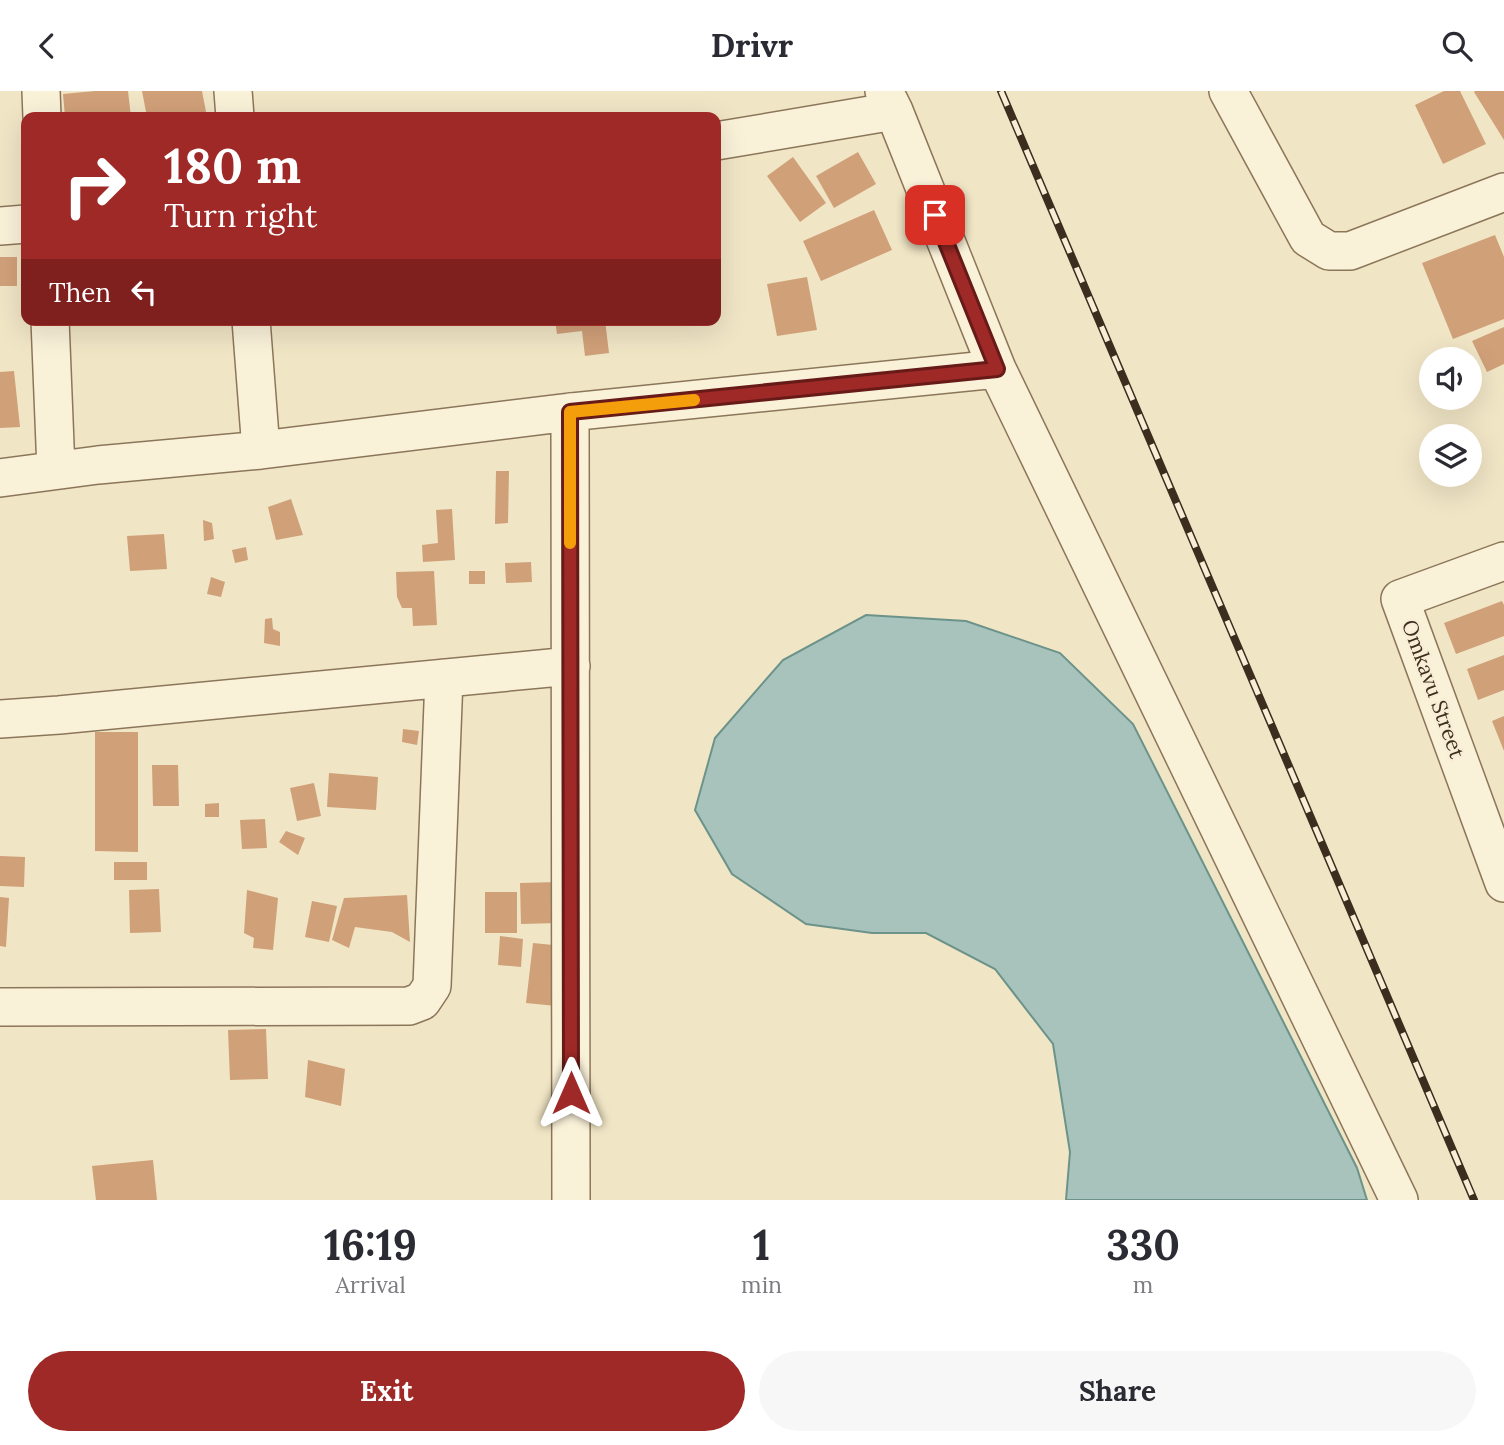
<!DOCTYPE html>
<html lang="en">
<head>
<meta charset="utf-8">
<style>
	:root { --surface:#fff; --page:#f7f7f7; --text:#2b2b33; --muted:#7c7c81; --accent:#9f2926 }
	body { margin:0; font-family:Lora,serif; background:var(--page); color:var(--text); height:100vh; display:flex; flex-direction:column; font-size:26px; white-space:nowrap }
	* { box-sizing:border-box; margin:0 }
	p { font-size:23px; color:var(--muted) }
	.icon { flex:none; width:38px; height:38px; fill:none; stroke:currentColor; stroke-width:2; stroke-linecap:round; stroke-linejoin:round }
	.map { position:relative; height:1109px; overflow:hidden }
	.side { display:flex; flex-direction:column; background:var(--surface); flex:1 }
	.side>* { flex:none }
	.banner { position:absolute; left:21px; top:21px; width:700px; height:214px; border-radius:14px; box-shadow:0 7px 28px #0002; background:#9f2926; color:#fff; overflow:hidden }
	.tools { position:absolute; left:1419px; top:256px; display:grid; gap:14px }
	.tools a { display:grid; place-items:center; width:63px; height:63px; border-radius:50%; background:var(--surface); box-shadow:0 7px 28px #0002; font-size:35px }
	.pin { position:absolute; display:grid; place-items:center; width:60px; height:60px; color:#fff; margin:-30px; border-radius:14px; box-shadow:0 4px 10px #0006 }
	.me { position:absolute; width:77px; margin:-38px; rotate:0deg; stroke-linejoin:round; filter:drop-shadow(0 0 5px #0008) }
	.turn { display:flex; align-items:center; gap:24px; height:147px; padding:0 28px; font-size:32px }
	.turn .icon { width:91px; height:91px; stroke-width:2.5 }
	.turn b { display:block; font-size:49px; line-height:60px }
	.then { display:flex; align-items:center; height:66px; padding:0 28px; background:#0003; gap:14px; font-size:26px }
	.eta { display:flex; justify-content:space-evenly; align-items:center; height:119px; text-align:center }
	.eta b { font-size:42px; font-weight:800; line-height:49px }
	.action { display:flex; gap:14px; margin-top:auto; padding:14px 28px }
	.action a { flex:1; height:80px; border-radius:42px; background:var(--accent); color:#fff; font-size:28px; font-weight:800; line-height:80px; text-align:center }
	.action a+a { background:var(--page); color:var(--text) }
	header { display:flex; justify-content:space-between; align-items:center; height:91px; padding:0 28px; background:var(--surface); font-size:32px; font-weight:800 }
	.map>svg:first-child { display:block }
	.water { fill:#a7c3bc; stroke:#6c938a; stroke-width:2 }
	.building { fill:#d0a079 }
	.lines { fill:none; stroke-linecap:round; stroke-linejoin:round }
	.minor-casing { stroke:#8c765a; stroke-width:40 }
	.minor { stroke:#faf1d9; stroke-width:37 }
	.rail-casing { stroke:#3c2d1e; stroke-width:8 }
	.rail { stroke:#f7eed5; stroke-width:5; stroke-dasharray:16; stroke-linecap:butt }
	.route-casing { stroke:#671b19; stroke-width:18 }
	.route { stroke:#9f2926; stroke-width:12 }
	.slow { stroke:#f59e0b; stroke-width:12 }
	.labels { text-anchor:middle; stroke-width:5; stroke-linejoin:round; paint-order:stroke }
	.street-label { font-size:21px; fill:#3c2d1e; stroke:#f7eed5 }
</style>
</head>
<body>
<header><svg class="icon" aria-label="back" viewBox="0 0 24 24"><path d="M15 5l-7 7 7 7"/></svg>Drivr<svg class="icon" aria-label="search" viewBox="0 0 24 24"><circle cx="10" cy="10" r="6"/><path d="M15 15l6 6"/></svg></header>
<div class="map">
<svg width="1504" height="1109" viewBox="0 0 1504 1109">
	<rect width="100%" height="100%" fill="#f0e5c5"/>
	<path class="water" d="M866,524L966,530L1060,562L1133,633L1357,1077L1367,1109H1066L1070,1061L1053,953L995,878L926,842H872L806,833L732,783L695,719L715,647L783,569Z"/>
	<path class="building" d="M95,0H128L131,26H65L63,3Z
		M142,0H202L207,26H147Z
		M1444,0H1460L1486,53L1443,73L1415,14Z
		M1475,0H1504V49L1474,1Z
		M858,61L876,93L834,117L816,85Z
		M793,66L826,112L800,131L767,85Z
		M874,119L892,159L821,190L803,150Z
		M1495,144L1504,166V228L1453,248L1422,172Z
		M0,166H17V195H0Z
		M807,186L817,239L777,245L767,193Z
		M555,229H605L609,262L585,265L582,240L557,243Z
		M1504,236V273L1487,281L1472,250Z
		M14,280L20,336L0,337V281Z
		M496,380H509L508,432L495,433Z
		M291,408L303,444L276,449L268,416Z
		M452,418L455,469L423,471L422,454L438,452L436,419Z
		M203,429L212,432L214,448L204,450Z
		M164,443L167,478L130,480L127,445Z
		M246,456L248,469L235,472L232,459Z
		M531,471L532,491L506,492L505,472Z
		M434,480L437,534L413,535L412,517H402L397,506L396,481Z
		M469,480H485V493H469Z
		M211,486L225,491L221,506L207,503Z
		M1502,510L1504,514V545L1456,563L1444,532Z
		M272,527L273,538L280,541V555L264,552L265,528Z
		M1504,564V599L1478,609L1467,578Z
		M1504,625V660L1492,630Z
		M403,638L419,640L417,654L402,651Z
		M95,641H138V761L95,760Z
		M152,674H178L179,715H153Z
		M329,682L378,686L376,719L327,716Z
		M314,692L321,725L297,730L290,697Z
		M219,712V726H205V713Z
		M265,728L267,757L242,758L240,729Z
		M286,740L305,747L298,764L279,751Z
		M0,765L25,766L24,796L0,795Z
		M114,771H147V789H114Z
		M558,791L559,832L521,833L520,792Z
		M159,798L161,841L130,842L129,799Z
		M247,799L278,807L273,859L253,857L254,847L244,842Z
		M485,801H517V842H485Z
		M407,804L410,851L392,841L355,836L349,857L332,849L344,807Z
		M0,806L9,807L6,856L0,855Z
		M312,810L337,815L329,851L305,846Z
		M500,845L523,848L521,876L498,874Z
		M533,852L563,855L556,915L526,912Z
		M266,938L268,988L230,989L228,939Z
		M308,969L345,978L341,1015L305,1006Z
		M153,1069L157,1109H96L92,1075Z"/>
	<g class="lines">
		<g class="minor-casing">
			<path id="minor" d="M41,0L42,26
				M233,0L235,26
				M884,0L894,20L997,278L1399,1109
				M1228,0L1308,147L1329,160H1350L1504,101
				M716,50L894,20
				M0,135L26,133
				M50,229L56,379
				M251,229L261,359
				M570,321L571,1109
				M0,387L98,374L261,359L570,321L997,278
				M1504,470L1400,508L1504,792
				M0,628L59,624L571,575
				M0,916L409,915L422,910L432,895L444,587"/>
		</g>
		<use href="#minor" class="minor"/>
		<g class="rail-casing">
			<path id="rail" d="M1001,0L1474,1109"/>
		</g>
		<use href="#rail" class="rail"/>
	</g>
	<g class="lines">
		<g class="route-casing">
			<path id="route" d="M571,1002L570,321L997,278L935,124"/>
		</g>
		<use href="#route" class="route"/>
		<path class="slow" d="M570,452V321L694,309"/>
	</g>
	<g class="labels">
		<g class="street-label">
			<text transform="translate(1433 598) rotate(70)" y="7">Omkavu Street</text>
		</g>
	</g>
</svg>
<div class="tools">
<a><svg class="icon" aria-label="sound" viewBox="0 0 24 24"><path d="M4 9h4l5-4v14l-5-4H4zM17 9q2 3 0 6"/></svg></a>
<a><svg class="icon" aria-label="layers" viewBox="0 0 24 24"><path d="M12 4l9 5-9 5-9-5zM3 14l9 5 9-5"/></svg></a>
</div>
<div class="pin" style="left:935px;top:124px;background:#d93025"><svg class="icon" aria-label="arrive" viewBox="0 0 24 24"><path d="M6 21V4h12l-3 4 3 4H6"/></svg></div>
<svg class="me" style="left:571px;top:1002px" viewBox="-20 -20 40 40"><path d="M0-17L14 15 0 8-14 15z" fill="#9f2926" stroke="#fff" stroke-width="4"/></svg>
<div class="banner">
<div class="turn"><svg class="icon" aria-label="right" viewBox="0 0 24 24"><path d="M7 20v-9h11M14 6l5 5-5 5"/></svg><div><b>180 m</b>Turn right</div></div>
<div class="then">Then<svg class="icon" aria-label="left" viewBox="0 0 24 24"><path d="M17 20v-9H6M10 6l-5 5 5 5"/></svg></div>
</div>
</div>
<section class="side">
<div class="eta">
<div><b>16:19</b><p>Arrival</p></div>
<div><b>1</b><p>min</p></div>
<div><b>330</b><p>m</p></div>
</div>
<div class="action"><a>Exit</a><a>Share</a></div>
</section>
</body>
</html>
